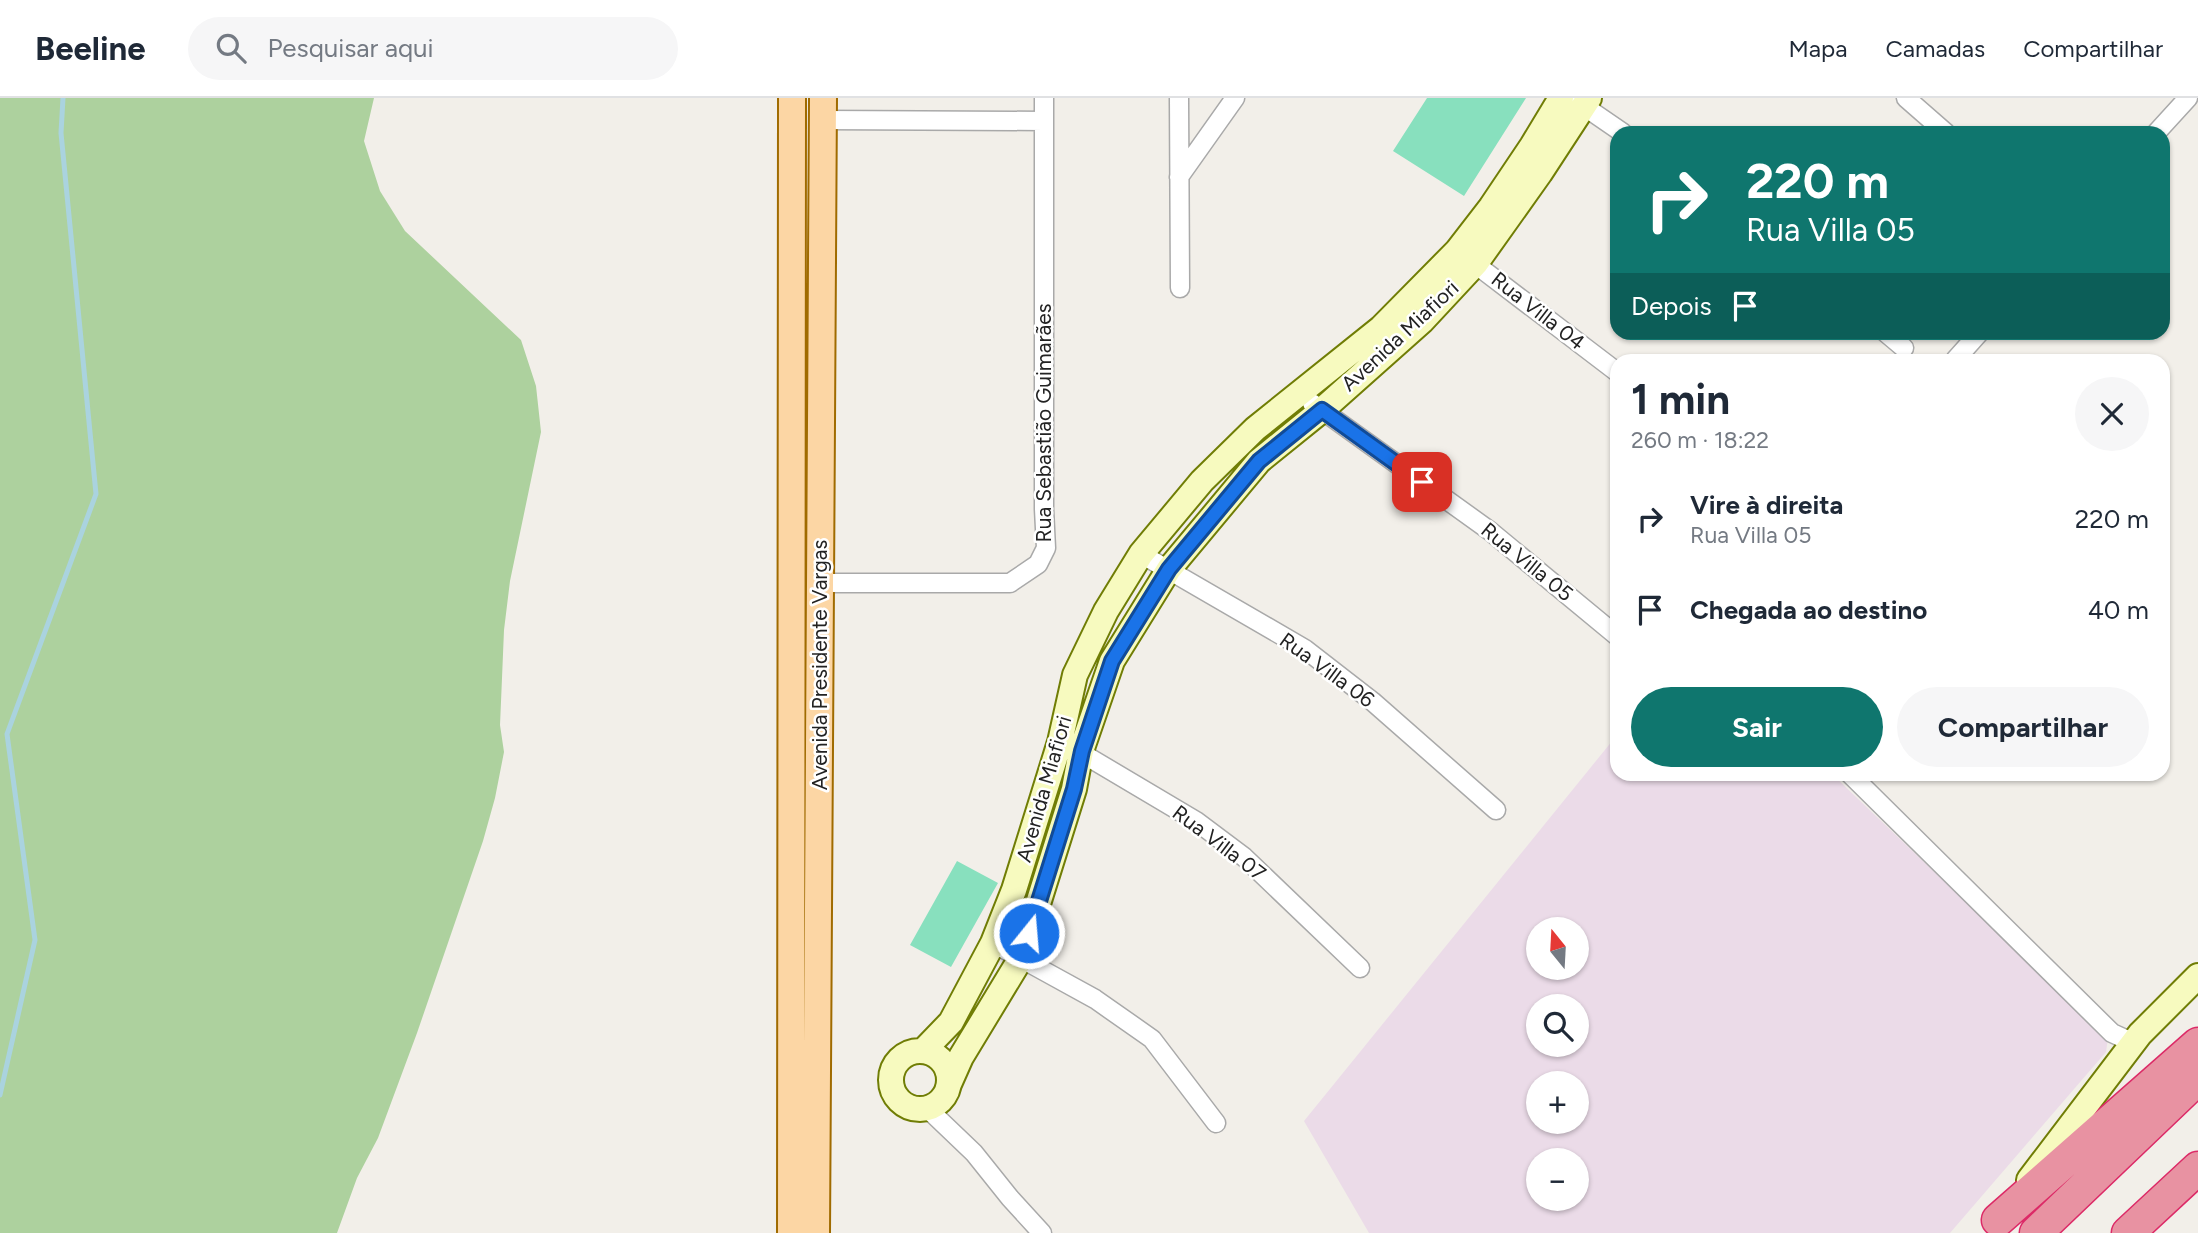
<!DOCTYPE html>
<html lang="pt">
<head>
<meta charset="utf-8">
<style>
	:root { --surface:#fff; --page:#f6f6f7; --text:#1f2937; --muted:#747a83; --line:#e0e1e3; --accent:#0f766e }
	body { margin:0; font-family:Figtree,sans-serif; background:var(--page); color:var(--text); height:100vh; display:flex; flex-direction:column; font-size:26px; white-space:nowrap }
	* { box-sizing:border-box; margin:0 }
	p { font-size:23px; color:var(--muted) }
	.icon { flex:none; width:38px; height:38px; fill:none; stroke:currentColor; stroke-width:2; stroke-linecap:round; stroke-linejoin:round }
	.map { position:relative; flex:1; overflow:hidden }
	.panel { position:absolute; left:1610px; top:256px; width:560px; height:427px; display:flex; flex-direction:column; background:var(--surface); border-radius:21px; box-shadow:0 2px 5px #0004 }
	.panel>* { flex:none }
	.top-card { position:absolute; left:1610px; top:28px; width:560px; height:214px; border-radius:21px; box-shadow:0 2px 5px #0004; background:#0f766e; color:#fff; overflow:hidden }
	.needle { width:46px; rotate:342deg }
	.buttons { position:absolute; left:1526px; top:819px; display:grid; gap:14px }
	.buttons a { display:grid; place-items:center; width:63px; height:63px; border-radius:50%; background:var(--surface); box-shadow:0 2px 5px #0004; font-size:35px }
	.pin { position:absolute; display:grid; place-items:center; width:60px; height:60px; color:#fff; margin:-30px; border-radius:14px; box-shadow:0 4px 10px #0006 }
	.me { position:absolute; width:77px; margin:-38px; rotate:17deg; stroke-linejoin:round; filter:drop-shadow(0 0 5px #0008) }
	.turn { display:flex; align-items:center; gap:24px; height:147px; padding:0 21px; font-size:32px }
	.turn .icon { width:91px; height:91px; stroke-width:2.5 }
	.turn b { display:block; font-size:49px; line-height:60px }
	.then { display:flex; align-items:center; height:66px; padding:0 21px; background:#0003; gap:14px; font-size:26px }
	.round { display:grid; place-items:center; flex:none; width:74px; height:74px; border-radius:37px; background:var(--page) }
	.head { display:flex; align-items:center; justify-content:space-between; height:119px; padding:0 21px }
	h1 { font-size:42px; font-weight:700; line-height:52px }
	.cta { display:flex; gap:14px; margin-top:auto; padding:14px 21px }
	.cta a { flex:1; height:80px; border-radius:42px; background:var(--accent); color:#fff; font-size:28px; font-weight:700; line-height:80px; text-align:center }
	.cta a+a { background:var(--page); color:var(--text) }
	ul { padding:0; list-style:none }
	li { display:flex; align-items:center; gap:21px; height:91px; padding:0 21px }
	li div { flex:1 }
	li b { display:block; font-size:26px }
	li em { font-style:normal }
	header { display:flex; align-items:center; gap:42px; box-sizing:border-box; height:98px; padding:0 35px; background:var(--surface); border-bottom:2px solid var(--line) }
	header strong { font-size:33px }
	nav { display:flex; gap:38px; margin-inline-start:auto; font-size:24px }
	.search { width:490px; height:63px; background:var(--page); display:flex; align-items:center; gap:18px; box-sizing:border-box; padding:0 24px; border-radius:38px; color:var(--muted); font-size:26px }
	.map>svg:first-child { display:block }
	.industrial { fill:#ebdbe8; fill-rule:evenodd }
	.forest { fill:#add19e }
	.pitch { fill:#88e0be }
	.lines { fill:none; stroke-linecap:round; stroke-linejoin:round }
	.stream { stroke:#aad3df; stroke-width:5 }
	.street-casing { stroke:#a9a9a9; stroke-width:21 }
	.secondary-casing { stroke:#707d05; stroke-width:28 }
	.primary-casing { stroke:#a06b00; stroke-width:30 }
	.highway-casing { stroke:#dc2a67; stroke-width:35 }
	.street { stroke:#fff; stroke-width:18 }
	.secondary { stroke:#f7fabf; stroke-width:24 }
	.primary { stroke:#fcd6a4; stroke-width:26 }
	.highway { stroke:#e892a2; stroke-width:32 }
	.route-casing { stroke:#114b97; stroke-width:18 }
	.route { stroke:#1a73e8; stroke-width:12 }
	.labels { text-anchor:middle; stroke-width:5; stroke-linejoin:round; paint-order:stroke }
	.street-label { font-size:21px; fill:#222; stroke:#fff }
</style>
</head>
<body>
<header>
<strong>Beeline</strong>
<div class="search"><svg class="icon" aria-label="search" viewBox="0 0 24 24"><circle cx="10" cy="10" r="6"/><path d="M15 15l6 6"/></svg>Pesquisar aqui</div>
<nav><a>Mapa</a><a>Camadas</a><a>Compartilhar</a></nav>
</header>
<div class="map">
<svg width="2198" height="1135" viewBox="0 0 2198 1135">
	<rect width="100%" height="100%" fill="#f2efe9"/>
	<path class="industrial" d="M1617,637V676H1832L2108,940L2106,954L1950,1135H1369L1304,1023ZM1538,831H1577V870H1538ZM1538,908H1577V947H1538ZM1538,985H1577V1024H1538ZM1538,1062H1577V1101H1538Z"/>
	<path class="forest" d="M0,0H374L364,43L380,93L405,133L521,242L536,288L541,334L510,483L504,532L502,580L500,627L504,654L495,700L483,743L417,935L378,1040L357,1080L337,1135H0Z"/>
	<path class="pitch" d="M1427,0H1526L1464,98L1393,53Z
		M957,763L998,785L951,869L910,847Z"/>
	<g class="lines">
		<path class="stream" d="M0,997L35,842L7,636L96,396L61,35L63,0"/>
		<g class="street-casing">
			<path id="street" d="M1179,0L1180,190
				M1906,0L1946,35
				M1575,2L1623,35
				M823,22L1044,23
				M2156,35L2188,0
				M1179,79L1235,0
				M1466,159L1617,274
				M1885,234L1904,250
				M1955,262L1980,234
				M1312,305L1490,433L1617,538
				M1141,456L1305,551L1372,603L1496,712
				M820,485H1010L1038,466L1046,450L1044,411V0
				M1073,650L1196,723L1244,759L1360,870
				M1850,676L2112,935L2134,945
				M993,845L1095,901L1152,941L1216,1025
				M928,1011L974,1055L1010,1100L1042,1135"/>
		</g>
		<g class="secondary-casing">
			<path id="secondary" d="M923,953L951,924L993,845L1014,792L1060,644L1075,577L1106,513L1141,456L1202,383L1255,331L1381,230L1457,153L1491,109L1532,48L1561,0
				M891 982a29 29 0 1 1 58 0a29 29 0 1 1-58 0Z
				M949,986L961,959L1021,860L1074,691L1081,653L1112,563L1169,471L1259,363L1322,312L1422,223L1476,165L1540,75L1589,0
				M2029,1082L2140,936L2198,878"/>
		</g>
		<g class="primary-casing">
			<path id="primary" d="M791,1135L792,0
				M816,1135L823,0"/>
		</g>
		<g class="highway-casing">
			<path id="highway" d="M1998,1122L2198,946
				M2036,1135L2198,980
				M2128,1135L2198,1070"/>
		</g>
		<use href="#street" class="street"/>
		<use href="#secondary" class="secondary"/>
		<use href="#primary" class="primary"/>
		<use href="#highway" class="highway"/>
	</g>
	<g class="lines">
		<g class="route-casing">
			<path id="route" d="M1029,835L1074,691L1082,653L1112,563L1169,471L1259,363L1322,312L1422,384"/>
		</g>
		<use href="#route" class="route"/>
	</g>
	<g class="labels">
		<g class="street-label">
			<text transform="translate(1538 213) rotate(38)" y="7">Rua Villa 04</text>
			<text transform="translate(1400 238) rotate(-43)" y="7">Avenida Miafiori</text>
			<text transform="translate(1044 325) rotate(-90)" y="7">Rua Sebastião Guimarães</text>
			<text transform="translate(1527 464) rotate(39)" y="7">Rua Villa 05</text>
			<text transform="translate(820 567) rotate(-90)" y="7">Avenida Presidente Vargas</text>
			<text transform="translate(1327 572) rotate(36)" y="7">Rua Villa 06</text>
			<text transform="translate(1044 691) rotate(-74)" y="7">Avenida Miafiori</text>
			<text transform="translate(1219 745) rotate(37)" y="7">Rua Villa 07</text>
		</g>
	</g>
</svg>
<div class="buttons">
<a><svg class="needle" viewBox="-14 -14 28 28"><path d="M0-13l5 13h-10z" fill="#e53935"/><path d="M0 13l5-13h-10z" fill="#747a83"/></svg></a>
<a><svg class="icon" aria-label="search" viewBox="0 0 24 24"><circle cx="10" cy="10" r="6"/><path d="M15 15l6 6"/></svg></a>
<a>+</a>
<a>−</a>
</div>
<div class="pin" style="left:1422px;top:384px;background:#d93025"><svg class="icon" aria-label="arrive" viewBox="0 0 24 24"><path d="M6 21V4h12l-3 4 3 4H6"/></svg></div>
<svg class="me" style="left:1029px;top:835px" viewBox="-20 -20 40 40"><circle r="17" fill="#1a73e8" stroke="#fff" stroke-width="3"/><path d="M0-11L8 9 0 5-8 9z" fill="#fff"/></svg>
<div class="top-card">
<div class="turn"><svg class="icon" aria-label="right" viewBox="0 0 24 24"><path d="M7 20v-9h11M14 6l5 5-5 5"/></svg><div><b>220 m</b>Rua Villa 05</div></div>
<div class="then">Depois<svg class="icon" aria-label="arrive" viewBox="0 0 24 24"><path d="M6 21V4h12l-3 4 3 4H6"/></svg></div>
</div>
<section class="panel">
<div class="head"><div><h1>1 min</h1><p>260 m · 18:22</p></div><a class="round"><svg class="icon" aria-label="close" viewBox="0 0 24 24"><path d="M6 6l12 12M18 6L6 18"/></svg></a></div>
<ul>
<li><svg class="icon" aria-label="right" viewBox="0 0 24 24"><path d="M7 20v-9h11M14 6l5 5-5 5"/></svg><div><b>Vire à direita</b><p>Rua Villa 05</p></div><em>220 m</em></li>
<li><svg class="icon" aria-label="arrive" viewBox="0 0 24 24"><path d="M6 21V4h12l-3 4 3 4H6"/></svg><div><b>Chegada ao destino</b></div><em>40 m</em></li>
</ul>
<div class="cta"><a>Sair</a><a>Compartilhar</a></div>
</section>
</div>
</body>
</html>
